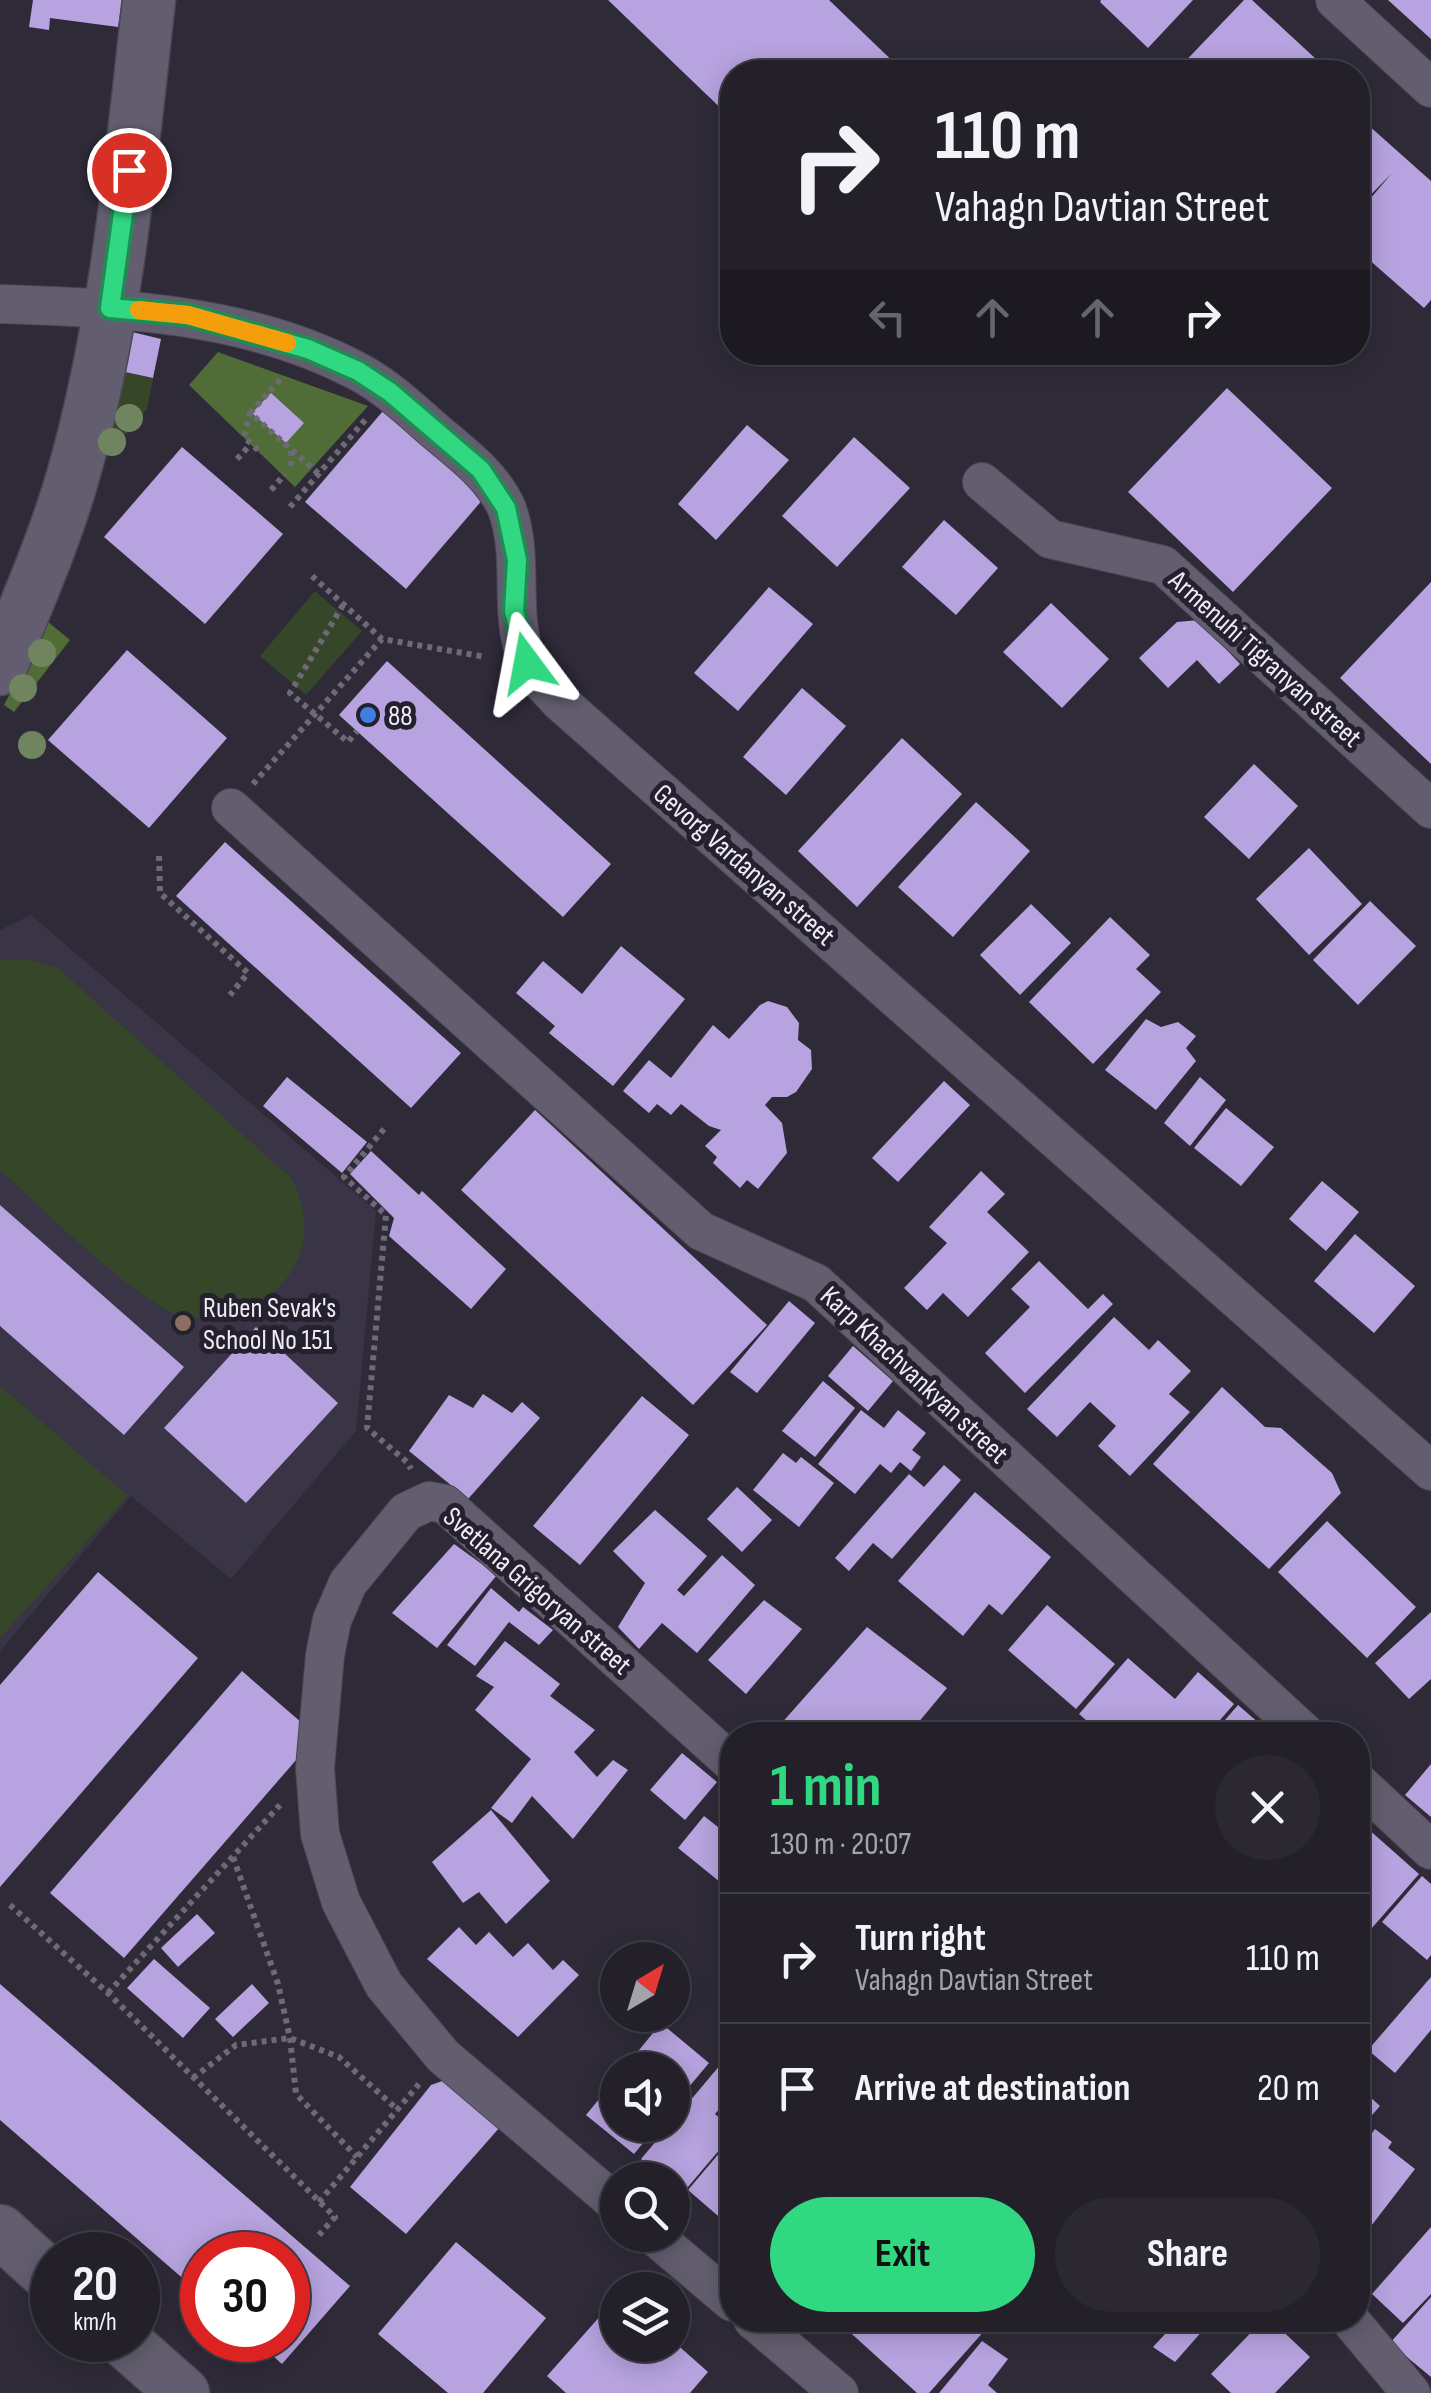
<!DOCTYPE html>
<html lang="en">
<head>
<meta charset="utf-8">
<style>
	:root { --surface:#23202a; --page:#2b2832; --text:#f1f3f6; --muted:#a3a3a8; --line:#403e47; --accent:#31d882 }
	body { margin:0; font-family:"Sofia Sans Condensed",sans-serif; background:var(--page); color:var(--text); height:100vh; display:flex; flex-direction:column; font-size:38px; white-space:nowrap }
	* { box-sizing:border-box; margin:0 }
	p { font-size:32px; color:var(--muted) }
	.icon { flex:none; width:55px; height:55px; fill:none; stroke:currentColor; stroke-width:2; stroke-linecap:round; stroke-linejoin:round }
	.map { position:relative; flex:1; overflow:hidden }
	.sheet { position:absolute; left:720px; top:1722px; width:650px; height:610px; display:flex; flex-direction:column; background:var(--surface); border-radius:40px; box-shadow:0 5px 25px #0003,0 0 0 2px var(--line) }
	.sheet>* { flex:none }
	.guide { position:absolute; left:720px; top:60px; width:650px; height:305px; border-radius:40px; box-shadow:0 5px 25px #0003,0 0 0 2px var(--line); background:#23202a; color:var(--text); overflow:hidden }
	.needle { width:65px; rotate:38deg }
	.fabs { position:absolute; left:600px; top:1942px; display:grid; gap:20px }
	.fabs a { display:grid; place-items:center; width:90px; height:90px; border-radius:50%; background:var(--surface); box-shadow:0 5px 25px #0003,0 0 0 2px var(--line); font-size:50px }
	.speed { position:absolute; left:30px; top:2232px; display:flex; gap:20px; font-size:50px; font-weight:700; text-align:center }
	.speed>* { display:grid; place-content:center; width:130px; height:130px; border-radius:50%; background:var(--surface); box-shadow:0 5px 25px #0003,0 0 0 2px var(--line); line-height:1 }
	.speed small { font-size:25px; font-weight:400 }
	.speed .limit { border:15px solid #d22; background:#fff; color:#111 }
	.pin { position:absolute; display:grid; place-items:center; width:85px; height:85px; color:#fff; margin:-42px; border:5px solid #fff; border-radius:50%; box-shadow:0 2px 10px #0007 }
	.me { position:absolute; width:110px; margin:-55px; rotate:347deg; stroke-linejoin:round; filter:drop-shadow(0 0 8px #0008) }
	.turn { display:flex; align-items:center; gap:35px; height:210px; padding:0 50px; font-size:45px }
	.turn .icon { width:130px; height:130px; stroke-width:2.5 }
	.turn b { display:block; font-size:70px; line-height:85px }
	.lanes { display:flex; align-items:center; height:95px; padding:0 50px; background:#0003; justify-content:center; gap:50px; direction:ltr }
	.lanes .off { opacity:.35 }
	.round { display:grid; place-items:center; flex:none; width:105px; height:105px; border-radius:52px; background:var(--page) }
	.summary { display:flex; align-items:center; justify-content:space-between; height:170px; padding:0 50px }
	h1 { font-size:60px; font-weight:700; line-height:75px; color:var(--accent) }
	.button { display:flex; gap:20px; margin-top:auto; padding:20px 50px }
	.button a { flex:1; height:115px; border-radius:60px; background:var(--accent); color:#111; font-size:40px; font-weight:700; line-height:115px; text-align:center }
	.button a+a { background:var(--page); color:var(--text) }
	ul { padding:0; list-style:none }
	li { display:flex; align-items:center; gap:30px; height:130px; padding:0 50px; border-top:2px solid var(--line) }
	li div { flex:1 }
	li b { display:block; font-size:38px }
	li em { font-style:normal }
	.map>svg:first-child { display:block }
	.education { fill:#393546 }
	.green { fill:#364628 }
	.forest { fill:#516d37 }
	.building { fill:#b7a3df }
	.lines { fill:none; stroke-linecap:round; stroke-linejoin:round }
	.street-casing { stroke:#4b4653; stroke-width:40 }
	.secondary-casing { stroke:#4b4653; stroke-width:55 }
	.path { stroke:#6e6976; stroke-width:6; stroke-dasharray:5 5; stroke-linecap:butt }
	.street { stroke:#635e6f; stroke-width:38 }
	.secondary { stroke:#635e6f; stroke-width:52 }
	.tree { fill:#70855f }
	.route-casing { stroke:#208c54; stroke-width:25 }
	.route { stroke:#31d882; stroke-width:18 }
	.slow { stroke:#f59e0b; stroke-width:18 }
	.shop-dot { fill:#3f7fe0; stroke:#25202e; stroke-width:4 }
	.education-dot { fill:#8d6e63; stroke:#25202e; stroke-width:4 }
	.labels { text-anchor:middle; stroke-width:10; stroke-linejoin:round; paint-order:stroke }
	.street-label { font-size:28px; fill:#efecf6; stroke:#25202e }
	.poi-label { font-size:28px; fill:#efecf6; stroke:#25202e; text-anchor:start }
</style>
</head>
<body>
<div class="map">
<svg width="1431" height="2393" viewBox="0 0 1431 2393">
	<rect width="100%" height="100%" fill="#2f2a38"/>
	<path class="education" d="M31,915L376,1211L356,1431L231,1579L131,1496L0,1651V930Z"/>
	<path class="green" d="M116,370L153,378L147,409L92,475Z
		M315,591L362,631L306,695L260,656Z
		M0,960H30L58,968L293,1180C308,1216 311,1246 286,1279C262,1309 222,1324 184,1317C142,1308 37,1203 0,1170Z
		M0,1386L128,1496L0,1638Z"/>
	<path class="forest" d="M218,352L368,406L295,487L189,385Z
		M47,621L70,640L14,712L4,705Z"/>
	<path class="building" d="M33,0H122L118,27L50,18L49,30L29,27Z
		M608,0H829L904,72H732V119Z
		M1101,0H1193L1148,48L1100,2Z
		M1244,0H1252L1330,72H1175Z
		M1388,0H1431V39Z
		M1358,116L1431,181V300L1424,308L1358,250V213L1392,173L1358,208Z
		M124,330L161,339L153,378L116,370Z
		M1227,388L1332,488L1233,592L1128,492Z
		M271,393L304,423L286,443L252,413Z
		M383,411L484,498L406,589L305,502Z
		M747,425L789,460L716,540L678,504Z
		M854,437L910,488L837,567L782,516Z
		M182,447L283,534L205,624L104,537Z
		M944,520L998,568L956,615L902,567Z
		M1431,582V764L1340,678Z
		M769,587L813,624L738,711L694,673Z
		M1051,603L1109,659L1062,708L1003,652Z
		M1199,620L1240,664L1219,684L1197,660L1168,688L1139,658L1177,622Z
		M127,650L227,738L149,828L48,740Z
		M387,661L611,864L563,917L339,715Z
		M802,688L846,726L786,795L743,757Z
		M902,738L962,794L857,907L798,851Z
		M1254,764L1298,806L1249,859L1204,817Z
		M976,802L1030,851L953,937L898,887Z
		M225,842L461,1053L411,1108L176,896Z
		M1309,848L1362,904L1309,955L1256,899Z
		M1370,901L1416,946L1358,1005L1313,960Z
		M1031,904L1071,943L1020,995L980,955Z
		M1110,917L1150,955L1136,969L1161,992L1093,1064L1029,1002Z
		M621,946L685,999L613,1086L549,1033L555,1026L516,993L543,961L582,994Z
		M768,1001L787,1007L799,1023L798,1040L811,1050L812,1069L796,1092L787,1097H772L765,1105L782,1123L787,1153L758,1189L747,1180L740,1188L713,1163L717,1157L705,1146L721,1130L709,1126L681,1104L671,1115L657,1104L649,1113L623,1091L649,1060L671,1078L713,1025L729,1039L760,1005Z
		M1146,1019L1161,1027L1178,1022L1196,1036L1186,1048L1196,1061L1156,1110L1105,1070Z
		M287,1077L367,1142L342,1173L263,1106Z
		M1200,1077L1226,1100L1190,1146L1164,1123Z
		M944,1081L970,1105L898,1182L872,1158Z
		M1226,1108L1274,1147L1241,1186L1194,1148Z
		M535,1110L767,1325L693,1405L461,1190Z
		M371,1151L419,1195L422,1191L506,1269L471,1309L389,1236L394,1218L350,1174Z
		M981,1171L1005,1194L987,1212L1029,1252L968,1317L943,1293L927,1310L904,1288L947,1243L929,1227Z
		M1322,1181L1359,1212L1326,1251L1289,1219Z
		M0,1205L184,1367L124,1435L0,1326Z
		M1355,1234L1415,1286L1374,1333L1314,1281Z
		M1039,1261L1088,1309L1103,1294L1113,1304L1025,1393L985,1353L1030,1307L1011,1289Z
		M789,1301L815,1323L757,1393L730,1372Z
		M1114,1317L1149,1350L1158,1340L1191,1371L1169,1394L1190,1412L1130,1476L1098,1446L1116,1426L1090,1402L1057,1437L1027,1409Z
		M256,1327L338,1403L246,1503L164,1428Z
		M853,1346L893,1381L868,1411L828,1376Z
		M823,1381L855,1408L815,1457L782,1431Z
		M1222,1387L1265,1427L1281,1428L1332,1473L1341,1493L1269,1569L1153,1464Z
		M483,1394L512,1413L522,1402L540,1418L468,1499L409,1451L449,1395L473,1408Z
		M642,1396L689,1435L580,1565L533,1526Z
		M861,1410L884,1428L898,1410L926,1433L912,1450L921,1457L911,1471L900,1462L891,1473L880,1464L855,1494L818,1464Z
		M783,1453L796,1463L801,1457L834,1483L799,1527L753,1490Z
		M944,1465L961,1480L892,1559L873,1543L849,1571L835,1558L909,1474L924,1487Z
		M737,1487L772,1520L742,1552L707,1519Z
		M975,1492L1051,1557L1002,1615L989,1604L963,1636L898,1581Z
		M655,1510L707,1556L677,1590L684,1596L722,1555L755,1585L697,1653L662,1623L639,1649L618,1627L645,1583L613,1551Z
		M1327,1521L1416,1607L1367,1658L1278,1572Z
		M454,1544L497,1575L437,1648L392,1613Z
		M98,1572L198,1658L0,1887V1685Z
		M491,1588L519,1612L523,1607L553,1630L539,1645L509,1622L475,1666L447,1645Z
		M764,1600L802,1629L746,1694L708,1660Z
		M1047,1605L1115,1664L1076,1709L1008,1650Z
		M1431,1612V1679L1409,1699L1375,1663Z
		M867,1627L947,1688L908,1735H771Z
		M505,1641L560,1684L550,1696L595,1730L574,1752L597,1777L613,1760L628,1770L573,1839L532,1796L512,1823L491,1808L531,1759L475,1710L494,1687L476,1676Z
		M1128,1658L1175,1699L1198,1672L1234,1704L1207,1735H1172L1156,1721L1144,1735H1103L1079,1714Z
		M242,1671L317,1736L124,1958L50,1893Z
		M1238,1705L1267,1730L1263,1735H1212Z
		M682,1753L717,1782L685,1820L650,1790Z
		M1431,1764V1817L1405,1795Z
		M491,1810L550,1881L506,1924L479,1892L463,1903L432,1862Z
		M704,1816L732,1838V1878L725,1886L678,1848Z
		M1358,1820L1419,1874L1358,1944Z
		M1422,1876L1431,1884V1955L1427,1960L1382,1922Z
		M197,1914L215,1933L178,1967L161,1948Z
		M459,1927L476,1945L489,1932L513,1957L528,1943L553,1970L563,1960L579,1975L518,2037L427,1959Z
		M154,1959L210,2008L183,2038L127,1988Z
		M1431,1977V2030L1395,2073L1368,2050Z
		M0,1984L350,2286L282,2364L255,2340H288V2255H202V2295L0,2120Z
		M252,1984L269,2003L233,2037L215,2019Z
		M661,2023L709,2063L672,2107V2070H623Z
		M721,2064L732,2074V2094L715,2114L732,2129V2135L682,2194L672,2186V2180H666L641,2159Z
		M618,2076V2125H658L634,2154L586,2115Z
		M445,2080L500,2127L406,2234L350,2187L431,2085Z
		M1358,2086L1380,2106L1358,2131Z
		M1375,2129L1392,2142L1388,2148L1415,2169L1358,2243V2152Z
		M732,2138V2228L688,2190Z
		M1431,2227V2294L1403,2323L1372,2294Z
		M456,2242L546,2318L483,2393H448L378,2334Z
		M618,2296V2345H672V2340L708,2372L690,2393H566L547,2376Z
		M1431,2297V2377L1390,2343Z
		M848,2320H994L929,2393H917L843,2326Z
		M1153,2320H1212L1175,2362L1153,2347L1166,2333Z
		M1263,2320H1271L1310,2357L1275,2393H1231L1211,2374Z
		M982,2341L1008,2359L988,2385L997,2393H939Z"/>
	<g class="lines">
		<g class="street-casing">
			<path id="street" d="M1335,0L1431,88
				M0,304C121,308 247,313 357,371C386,386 411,410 435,431C461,453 493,476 507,509C525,558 508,609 526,659C531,674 549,689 559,701L1431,1471
				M982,482L1050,539L1163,565L1431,809
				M231,808L701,1231L816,1283L1307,1735
				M1358,1782L1431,1850
				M618,2205L443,2056L384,1985L341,1902L320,1834L315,1768L325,1655L332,1620L348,1583L406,1512L429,1501L445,1504L732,1763
				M653,2235L732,2302
				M753,2320L839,2393
				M1350,2320L1411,2393"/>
		</g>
		<g class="secondary-casing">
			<path id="secondary" d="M0,669C26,605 54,542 73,476C117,322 131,159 149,0
				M0,2231L52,2278
				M123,2340L183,2393"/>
		</g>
		<path class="path" d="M250,413L283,376
			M258,450L244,437L250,413L319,474
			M291,451V467
			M237,459L251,444
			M271,490L285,474
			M290,507L366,419
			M312,576L382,639L486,657
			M343,605L290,693L348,742L357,731
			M253,784L382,639
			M159,856L160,893L248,973L230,995
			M384,1129L344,1177L386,1215L367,1428L407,1462L411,1469
			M233,1857L278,1984L290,2038L296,2094L357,2157
			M10,1905L108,1993L335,2217L319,2235
			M108,1993L280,1805
			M193,2078L236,2045L290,2038L339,2057L398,2110
			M319,2202L419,2084"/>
		<use href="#street" class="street"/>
		<use href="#secondary" class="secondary"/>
	</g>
	<g class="tree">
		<circle cx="129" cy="418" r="14"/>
		<circle cx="112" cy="442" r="14"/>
		<circle cx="42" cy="653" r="14"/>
		<circle cx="23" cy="688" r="14"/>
		<circle cx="32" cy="745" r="14"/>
	</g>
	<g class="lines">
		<g class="route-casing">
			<path id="route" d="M129,170L110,308L188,315L308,349L358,371L390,392L481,470L506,508L517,560L514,611L527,663"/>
		</g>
		<use href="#route" class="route"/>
		<path class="slow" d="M139,310L188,315L287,343"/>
	</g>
	<circle class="shop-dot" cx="368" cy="715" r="10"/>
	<circle class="education-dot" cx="183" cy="1323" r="10"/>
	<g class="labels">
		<g class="street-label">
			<text transform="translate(1266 658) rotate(42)" y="10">Armenuhi Tigranyan street</text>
			<text transform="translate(745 864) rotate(41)" y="10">Gevorg Vardanyan street</text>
			<text transform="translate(915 1374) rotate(43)" y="10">Karp Khachvankyan street</text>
			<text transform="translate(538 1590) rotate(41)" y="10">Svetlana Grigoryan street</text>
		</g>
		<g class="poi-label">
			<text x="388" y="725">88</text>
			<text x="203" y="1317">Ruben Sevak's<tspan x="203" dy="32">School No 151</tspan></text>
		</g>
	</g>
</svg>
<div class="fabs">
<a><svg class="needle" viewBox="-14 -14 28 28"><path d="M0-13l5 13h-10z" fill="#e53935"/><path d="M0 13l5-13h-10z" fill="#a3a3a8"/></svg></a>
<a><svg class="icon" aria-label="sound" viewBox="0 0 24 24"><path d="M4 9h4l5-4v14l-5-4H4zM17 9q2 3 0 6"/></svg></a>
<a><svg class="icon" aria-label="search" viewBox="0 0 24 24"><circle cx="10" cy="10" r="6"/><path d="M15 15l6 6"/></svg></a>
<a><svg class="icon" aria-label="layers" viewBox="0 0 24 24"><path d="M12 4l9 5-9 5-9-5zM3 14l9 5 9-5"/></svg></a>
</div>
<div class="speed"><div>20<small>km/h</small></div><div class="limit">30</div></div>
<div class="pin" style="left:129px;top:170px;background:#d93025"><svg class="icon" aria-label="arrive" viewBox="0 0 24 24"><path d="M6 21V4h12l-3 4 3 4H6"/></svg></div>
<svg class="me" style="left:527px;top:663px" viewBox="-20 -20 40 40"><path d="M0-17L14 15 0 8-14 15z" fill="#31d882" stroke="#fff" stroke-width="4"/></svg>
<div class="guide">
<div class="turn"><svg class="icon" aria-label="right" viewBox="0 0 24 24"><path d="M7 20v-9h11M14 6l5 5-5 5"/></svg><div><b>110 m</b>Vahagn Davtian Street</div></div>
<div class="lanes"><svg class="icon off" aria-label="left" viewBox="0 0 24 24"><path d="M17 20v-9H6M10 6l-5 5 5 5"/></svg><svg class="icon off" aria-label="ahead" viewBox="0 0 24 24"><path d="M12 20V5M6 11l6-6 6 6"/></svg><svg class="icon off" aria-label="ahead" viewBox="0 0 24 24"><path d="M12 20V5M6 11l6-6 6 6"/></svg><svg class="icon" aria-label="right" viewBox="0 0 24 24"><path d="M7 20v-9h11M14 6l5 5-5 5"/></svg></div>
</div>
<section class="sheet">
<div class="summary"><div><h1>1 min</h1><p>130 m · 20:07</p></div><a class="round"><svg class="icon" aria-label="close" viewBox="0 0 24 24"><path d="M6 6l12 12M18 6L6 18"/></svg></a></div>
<ul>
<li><svg class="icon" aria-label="right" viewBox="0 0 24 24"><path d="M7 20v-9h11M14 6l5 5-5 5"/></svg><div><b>Turn right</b><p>Vahagn Davtian Street</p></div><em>110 m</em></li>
<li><svg class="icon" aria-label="arrive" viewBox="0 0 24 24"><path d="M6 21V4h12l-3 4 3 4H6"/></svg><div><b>Arrive at destination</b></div><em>20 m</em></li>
</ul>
<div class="button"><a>Exit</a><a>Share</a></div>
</section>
</div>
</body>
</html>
